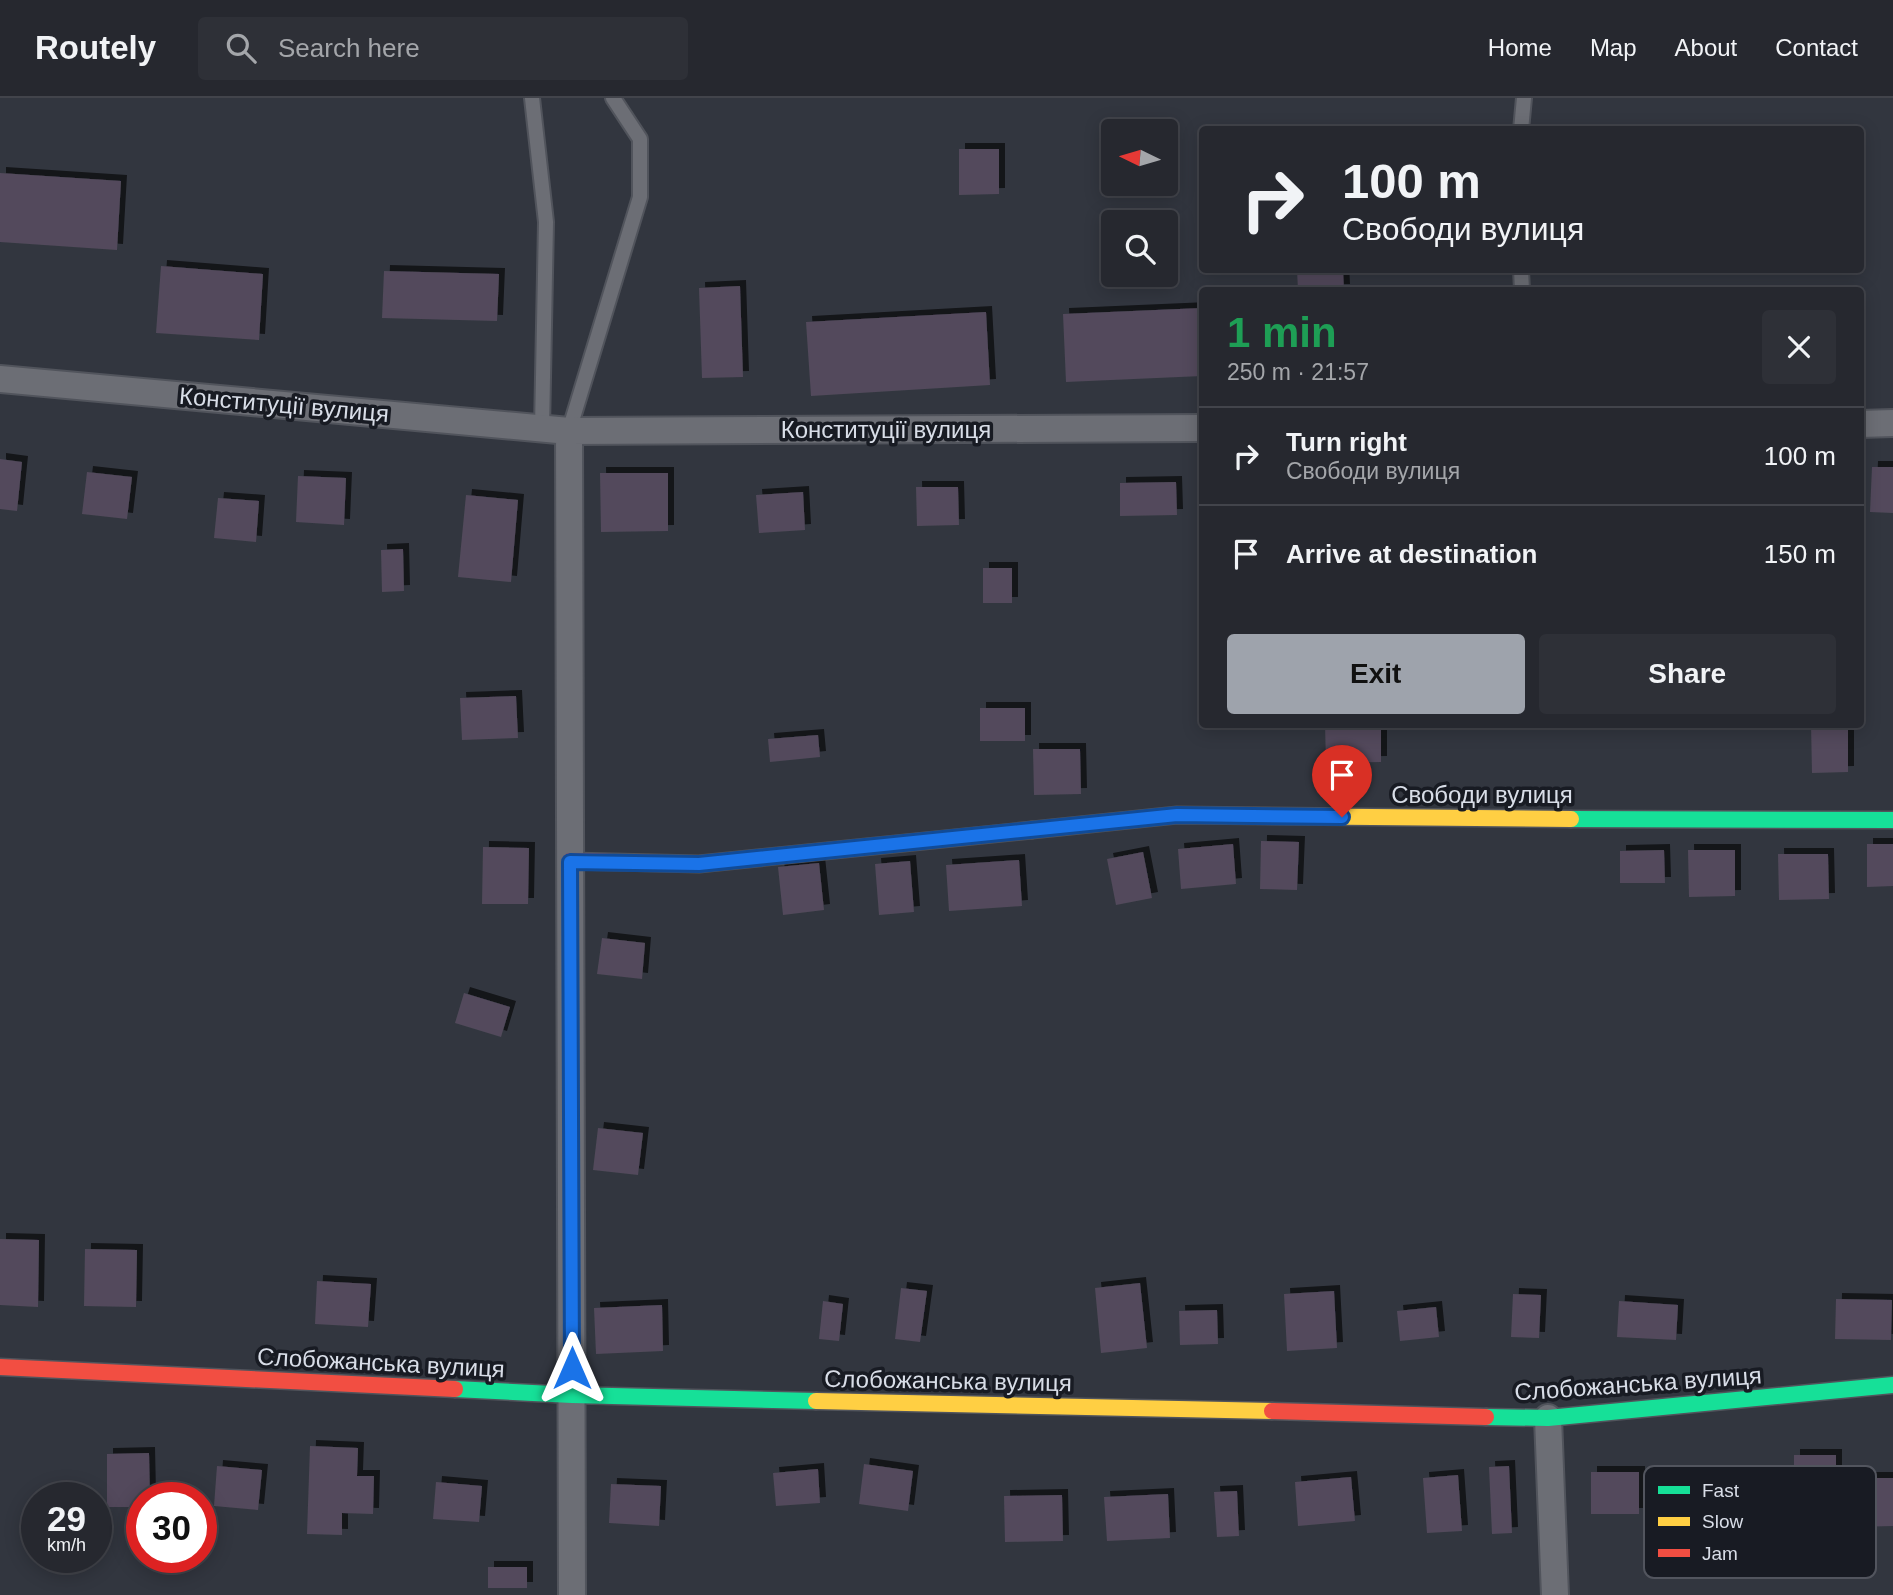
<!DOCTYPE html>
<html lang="en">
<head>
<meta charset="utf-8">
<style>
	:root { --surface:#26282f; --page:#2e3037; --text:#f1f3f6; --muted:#a4a6aa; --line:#42444b; --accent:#9ea3ac }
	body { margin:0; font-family:Helvetica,sans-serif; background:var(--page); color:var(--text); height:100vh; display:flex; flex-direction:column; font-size:26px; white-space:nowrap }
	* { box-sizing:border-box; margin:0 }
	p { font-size:23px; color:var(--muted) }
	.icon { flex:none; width:38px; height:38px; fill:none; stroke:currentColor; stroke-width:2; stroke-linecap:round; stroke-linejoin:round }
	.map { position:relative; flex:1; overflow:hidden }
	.details { position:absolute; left:1199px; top:189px; width:665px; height:441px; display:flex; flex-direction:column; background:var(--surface); border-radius:7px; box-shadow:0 4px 18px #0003,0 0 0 2px var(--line) }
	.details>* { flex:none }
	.guide { position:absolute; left:1199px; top:28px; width:665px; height:147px; border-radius:7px; box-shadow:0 4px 18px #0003,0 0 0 2px var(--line); background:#26282f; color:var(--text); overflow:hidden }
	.needle { width:46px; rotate:275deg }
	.controls { position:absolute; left:1101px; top:21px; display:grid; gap:14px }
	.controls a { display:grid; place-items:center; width:77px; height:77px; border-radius:7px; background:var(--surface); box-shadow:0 4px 18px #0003,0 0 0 2px var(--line); font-size:35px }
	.speed { position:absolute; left:21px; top:1384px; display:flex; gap:14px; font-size:35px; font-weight:700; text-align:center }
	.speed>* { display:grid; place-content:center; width:91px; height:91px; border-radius:50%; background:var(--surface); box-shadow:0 4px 18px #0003,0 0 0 2px var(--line); line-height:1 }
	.speed small { font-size:18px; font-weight:400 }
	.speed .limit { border:10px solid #d22; background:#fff; color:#111 }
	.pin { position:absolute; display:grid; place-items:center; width:60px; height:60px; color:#fff; margin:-72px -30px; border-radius:50% 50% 50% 0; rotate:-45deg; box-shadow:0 0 7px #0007 }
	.pin .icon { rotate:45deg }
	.me { position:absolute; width:77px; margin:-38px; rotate:0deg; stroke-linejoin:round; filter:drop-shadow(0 0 5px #0008) }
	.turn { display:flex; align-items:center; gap:24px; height:147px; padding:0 28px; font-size:32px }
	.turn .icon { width:91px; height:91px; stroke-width:2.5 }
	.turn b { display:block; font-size:49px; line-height:60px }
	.round { display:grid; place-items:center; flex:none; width:74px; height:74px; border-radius:7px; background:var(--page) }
	.overview { display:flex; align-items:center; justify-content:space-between; height:119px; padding:0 28px }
	h1 { font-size:42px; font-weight:800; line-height:52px; color:#1e9e55 }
	.button { display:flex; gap:14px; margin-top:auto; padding:14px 28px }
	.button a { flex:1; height:80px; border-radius:7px; background:var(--accent); color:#111; font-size:28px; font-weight:800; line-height:80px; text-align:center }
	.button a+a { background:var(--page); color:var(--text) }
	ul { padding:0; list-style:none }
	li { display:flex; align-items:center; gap:21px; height:98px; padding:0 28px; border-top:2px solid var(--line) }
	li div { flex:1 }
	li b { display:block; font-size:26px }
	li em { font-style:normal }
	header { display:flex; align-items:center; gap:42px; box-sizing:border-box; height:98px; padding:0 35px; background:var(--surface); border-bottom:2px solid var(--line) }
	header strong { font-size:33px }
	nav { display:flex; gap:38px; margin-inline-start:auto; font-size:24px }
	.search { width:490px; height:63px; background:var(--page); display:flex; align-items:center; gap:18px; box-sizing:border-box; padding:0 24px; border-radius:7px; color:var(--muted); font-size:26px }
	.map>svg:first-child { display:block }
	.building { fill:#524a5b; filter:url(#shadow) }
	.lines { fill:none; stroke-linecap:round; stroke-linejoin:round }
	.lane-casing { stroke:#51545c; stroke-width:18 }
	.street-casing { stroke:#51545c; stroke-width:30 }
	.fast-casing { stroke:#51545c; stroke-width:19 }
	.slow-casing { stroke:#51545c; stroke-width:19 }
	.jam-casing { stroke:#51545c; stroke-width:19 }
	.lane { stroke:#6c6e75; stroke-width:14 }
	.street { stroke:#6c6e75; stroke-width:26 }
	.fast { stroke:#16e098; stroke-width:16 }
	.slow { stroke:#ffcf43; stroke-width:16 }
	.jam { stroke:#f24e42; stroke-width:16 }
	.route-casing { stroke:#114b97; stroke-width:18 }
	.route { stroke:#1a73e8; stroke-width:12 }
	.labels { text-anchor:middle; stroke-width:7; stroke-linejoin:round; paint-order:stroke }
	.street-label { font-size:24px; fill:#d8dde7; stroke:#181b23 }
	.key { fill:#181b23; stroke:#52555e; stroke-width:2 }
	.key-label { font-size:19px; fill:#d8dde7 }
</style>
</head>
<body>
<header>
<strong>Routely</strong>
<div class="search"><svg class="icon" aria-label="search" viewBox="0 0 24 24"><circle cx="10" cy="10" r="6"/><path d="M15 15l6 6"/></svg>Search here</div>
<nav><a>Home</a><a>Map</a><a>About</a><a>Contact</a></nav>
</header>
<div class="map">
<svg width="1893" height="1497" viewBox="0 0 1893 1497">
	<defs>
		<filter id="shadow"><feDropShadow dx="6" dy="-6" stdDeviation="0" flood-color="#0009"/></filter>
	</defs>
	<rect width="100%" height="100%" fill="#32363f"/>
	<path class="building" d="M959,51H999V96L959,97Z
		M0,75L121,83L117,152L0,144Z
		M161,168L263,176L259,242L156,235Z
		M1297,172H1343L1344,192H1298Z
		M384,173L499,176L497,223L382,220Z
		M740,188L743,279L702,280L699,190Z
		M1202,210V278L1066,284L1063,216Z
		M986,214L990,287L811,298L806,224Z
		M0,361L22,364L17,413L0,411Z
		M1872,369H1893V415L1870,414Z
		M87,374L132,379L127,421L82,416Z
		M600,375H668V433L601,434Z
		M298,378L346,380L344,427L296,424Z
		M1176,384L1177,417L1120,418V385Z
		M916,389H958L959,427L917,428Z
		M803,394L805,432L759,435L756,397Z
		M466,397L518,402L511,484L458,479Z
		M218,400L259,403L256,444L214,440Z
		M403,451L404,493L382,494L381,452Z
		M983,470H1012V505H983Z
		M516,598L518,640L462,642L460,600Z
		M980,610H1025V643H980Z
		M1325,626H1381V664L1326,665Z
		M1811,626H1848V674L1812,675Z
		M818,637L820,659L770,664L768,641Z
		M1033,651H1080L1081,696L1034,697Z
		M1261,743L1299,744L1297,792L1260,791Z
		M1233,746L1236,786L1181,791L1178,751Z
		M1867,746H1893V788L1867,789Z
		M483,749L529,750L528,806H482Z
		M1664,752L1665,785H1620V753Z
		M1688,752H1735V798L1689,799Z
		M1143,754L1152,800L1116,807L1107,761Z
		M1778,756H1828L1829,801L1779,802Z
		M1019,762L1022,808L949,813L946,767Z
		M910,763L914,814L879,817L875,766Z
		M819,765L824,812L783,817L778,769Z
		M602,840L645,845L642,881L597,876Z
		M464,895L510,909L501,939L455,925Z
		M598,1030L643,1035L638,1077L593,1072Z
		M0,1141L39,1142L38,1209L0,1207Z
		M85,1151L137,1152L136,1209L84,1208Z
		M317,1183L371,1186L368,1229L315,1226Z
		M1140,1185L1147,1250L1101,1255L1095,1190Z
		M901,1190L927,1193L920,1244L895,1241Z
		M1334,1193L1337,1250L1287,1253L1284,1196Z
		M1513,1196L1541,1197L1539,1240L1511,1239Z
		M1836,1201L1892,1202L1891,1242L1835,1241Z
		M823,1203L843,1206L839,1243L819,1241Z
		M1619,1203L1678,1207L1676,1242L1617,1239Z
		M662,1207L663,1253L596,1256L594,1210Z
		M1436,1209L1439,1239L1400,1243L1397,1213Z
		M1217,1212L1218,1246L1180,1247L1179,1213Z
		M310,1348L358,1350L357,1378H374L373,1416L342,1415V1437L307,1436Z
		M149,1355L150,1400H142V1409H107V1356Z
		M1794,1357H1836V1398H1794Z
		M864,1366L913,1373L908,1413L859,1406Z
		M217,1368L262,1372L258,1412L214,1408Z
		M1509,1368L1512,1435L1492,1436L1489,1369Z
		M818,1371L820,1405L776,1408L773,1375Z
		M1591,1374H1639V1416H1591Z
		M1458,1377L1462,1433L1427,1435L1423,1380Z
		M1351,1379L1355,1423L1298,1428L1295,1384Z
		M1852,1380H1893V1428L1853,1429Z
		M436,1384L482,1388L479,1424L433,1421Z
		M611,1386L661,1388L659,1428L609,1425Z
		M1237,1393L1239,1438L1217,1439L1214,1394Z
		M1168,1396L1170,1440L1107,1443L1104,1399Z
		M1062,1397L1063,1443L1005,1444L1004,1398Z
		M488,1469H527V1490H488Z"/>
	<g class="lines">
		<g class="lane-casing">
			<path id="lane" d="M532,0L546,124L542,331
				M1521,32L1524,0
				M1521,172L1522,192
				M569,333L640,99V41L613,0"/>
		</g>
		<g class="street-casing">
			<path id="street" d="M0,281L569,333L1202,330
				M1860,326L1893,325
				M569,333L572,1497
				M1548,1320L1555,1497"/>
		</g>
		<g class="fast-casing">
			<path id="fast" d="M1571,721L1893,722
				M455,1291L572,1297L816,1303
				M1486,1319L1548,1320L1893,1287"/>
		</g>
		<g class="slow-casing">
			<path id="slow" d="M1032,732L1177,717L1571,721
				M816,1303L1272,1313"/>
		</g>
		<g class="jam-casing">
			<path id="jam" d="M570,763L699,766L1032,732
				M0,1269L455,1291
				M1272,1313L1486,1319"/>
		</g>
		<use href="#lane" class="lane"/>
		<use href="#street" class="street"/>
		<use href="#fast" class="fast"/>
		<use href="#slow" class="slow"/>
		<use href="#jam" class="jam"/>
	</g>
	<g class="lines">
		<g class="route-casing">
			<path id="route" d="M572,1270L570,764L699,766L1177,717L1342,719"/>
		</g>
		<use href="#route" class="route"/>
	</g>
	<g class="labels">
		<g class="street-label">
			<text transform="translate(284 307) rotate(5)" y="8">Конституції вулиця</text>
			<text x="886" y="340">Конституції вулиця</text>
			<text x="1482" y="705">Свободи вулиця</text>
			<text transform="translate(381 1265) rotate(3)" y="8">Слобожанська вулиця</text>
			<text transform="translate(948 1283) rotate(1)" y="8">Слобожанська вулиця</text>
			<text transform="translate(1638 1286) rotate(-4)" y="8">Слобожанська вулиця</text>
		</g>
	</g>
	<rect x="1644" y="1368" width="232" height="112" rx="10" class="key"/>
	<rect x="1658" y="1388" width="32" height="8" fill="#16e098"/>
	<rect x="1658" y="1419" width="32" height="9" fill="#ffcf43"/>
	<rect x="1658" y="1451" width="32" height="8" fill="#f24e42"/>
	<g class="key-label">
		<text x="1702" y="1399">Fast</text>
		<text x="1702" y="1430">Slow</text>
		<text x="1702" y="1462">Jam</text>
	</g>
</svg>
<div class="controls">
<a><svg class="needle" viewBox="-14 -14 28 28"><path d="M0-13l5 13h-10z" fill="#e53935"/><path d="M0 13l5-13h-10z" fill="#a4a6aa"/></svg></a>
<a><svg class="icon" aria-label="search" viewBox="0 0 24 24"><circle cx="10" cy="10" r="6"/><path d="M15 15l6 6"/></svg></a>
</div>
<div class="speed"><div>29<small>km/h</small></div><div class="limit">30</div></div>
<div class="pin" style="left:1342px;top:719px;background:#d93025"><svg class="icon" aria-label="arrive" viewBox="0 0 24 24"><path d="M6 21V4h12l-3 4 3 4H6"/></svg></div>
<svg class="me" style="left:572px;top:1270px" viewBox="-20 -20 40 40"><path d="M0-17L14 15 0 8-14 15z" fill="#1a73e8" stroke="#fff" stroke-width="4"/></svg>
<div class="guide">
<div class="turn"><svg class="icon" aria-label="right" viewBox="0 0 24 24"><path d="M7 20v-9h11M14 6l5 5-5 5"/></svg><div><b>100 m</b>Свободи вулиця</div></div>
</div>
<section class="details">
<div class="overview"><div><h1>1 min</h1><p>250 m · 21:57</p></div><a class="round"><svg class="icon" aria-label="close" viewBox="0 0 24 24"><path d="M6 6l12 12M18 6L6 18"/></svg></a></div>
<ul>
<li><svg class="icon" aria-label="right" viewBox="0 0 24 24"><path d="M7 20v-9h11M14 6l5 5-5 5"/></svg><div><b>Turn right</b><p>Свободи вулиця</p></div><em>100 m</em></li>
<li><svg class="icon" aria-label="arrive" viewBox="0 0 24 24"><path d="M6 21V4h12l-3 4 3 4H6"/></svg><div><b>Arrive at destination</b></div><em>150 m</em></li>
</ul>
<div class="button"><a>Exit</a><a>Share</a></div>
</section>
</div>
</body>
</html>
